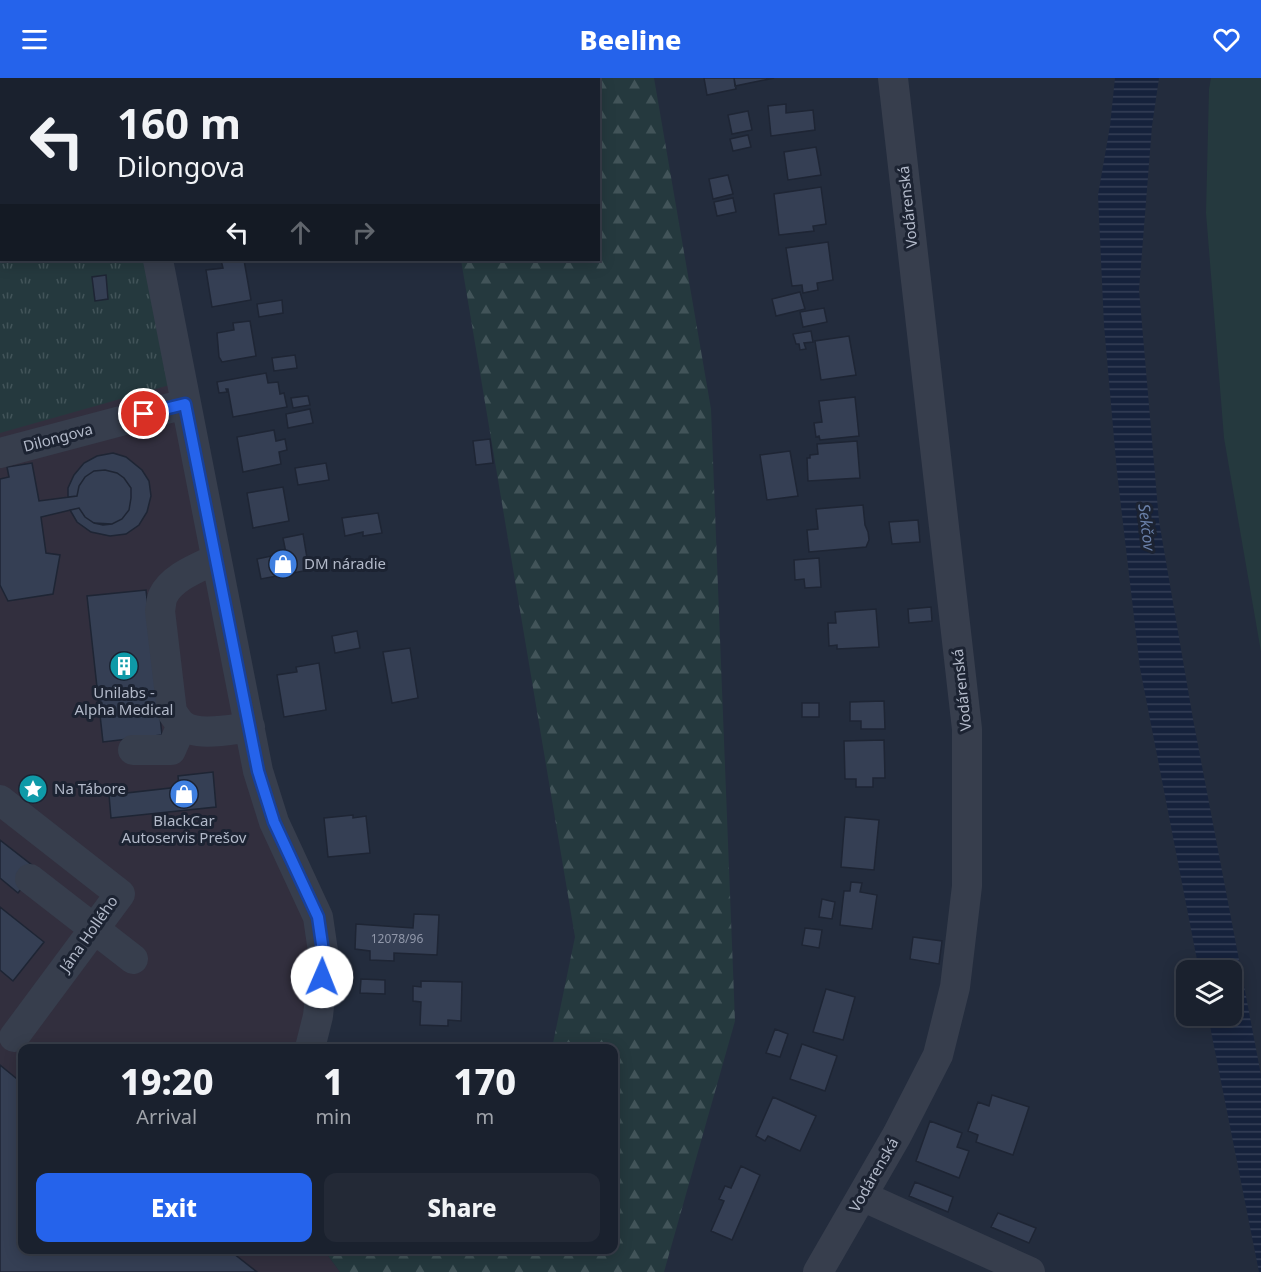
<!DOCTYPE html>
<html lang="en">
<head>
<meta charset="utf-8">
<style>
	:root { --surface:#1a212e; --page:#232936; --text:#f1f3f6; --muted:#9fa3aa; --line:#383e4a; --accent:#2563eb }
	body { margin:0; font-family:"Noto Sans",sans-serif; background:var(--page); color:var(--text); height:100vh; display:flex; flex-direction:column; font-size:22px; white-space:nowrap }
	* { box-sizing:border-box; margin:0 }
	p { font-size:20px; color:var(--muted) }
	.icon { flex:none; width:33px; height:33px; fill:none; stroke:currentColor; stroke-width:2; stroke-linecap:round; stroke-linejoin:round }
	.map { position:relative; flex:1; overflow:hidden }
	.side { position:absolute; left:18px; top:966px; width:600px; height:210px; display:flex; flex-direction:column; background:var(--surface); border-radius:12px; box-shadow:0 3px 15px #0003,0 0 0 2px var(--line) }
	.side>* { flex:none }
	.guide { position:absolute; left:0px; top:0px; width:600px; height:183px; box-shadow:0 3px 15px #0003,0 0 0 2px var(--line); background:#1a212e; color:var(--text); overflow:hidden }
	.fabs { position:absolute; left:1176px; top:882px; display:grid; gap:12px }
	.fabs a { display:grid; place-items:center; width:66px; height:66px; border-radius:12px; background:var(--surface); box-shadow:0 3px 15px #0003,0 0 0 2px var(--line); font-size:30px }
	.pin { position:absolute; display:grid; place-items:center; width:51px; height:51px; color:#fff; margin:-26px; border:3px solid #fff; border-radius:50%; box-shadow:0 2px 6px #0007 }
	.me { position:absolute; width:66px; margin:-33px; rotate:1deg; stroke-linejoin:round; filter:drop-shadow(0 0 4px #0008) }
	.turn { display:flex; align-items:center; gap:21px; height:126px; padding:0 18px; font-size:27px }
	.turn .icon { width:78px; height:78px; stroke-width:2.5 }
	.turn b { display:block; font-size:42px; line-height:51px }
	.lanes { display:flex; align-items:center; height:57px; padding:0 18px; background:#0003; justify-content:center; gap:30px; direction:ltr }
	.lanes .off { opacity:.35 }
	.eta { display:flex; justify-content:space-evenly; align-items:center; height:102px; text-align:center }
	.eta b { font-size:36px; font-weight:800; line-height:42px }
	.button { display:flex; gap:12px; margin-top:auto; padding:12px 18px }
	.button a { flex:1; height:69px; border-radius:12px; background:var(--accent); color:#fff; font-size:24px; font-weight:800; line-height:69px; text-align:center }
	.button a+a { background:var(--page); color:var(--text) }
	header { display:flex; justify-content:space-between; align-items:center; height:78px; padding:0 18px; background:var(--accent); color:#fff; font-size:27px; font-weight:800 }
	.map>svg:first-child { display:block }
	.medical { fill:#322f3e }
	.grass { fill:url(#grass-tufts) }
	.forest { fill:url(#forest-firs) }
	.green { fill:#25393e }
	.water { fill:url(#water-rules) }
	.building { fill:#353f54; stroke:#1e2534; stroke-width:1.5 }
	.lines { fill:none; stroke-linecap:round; stroke-linejoin:round }
	.minor { stroke:#373e4d; stroke-width:30 }
	.route-casing { stroke:#184099; stroke-width:15 }
	.route { stroke:#2563eb; stroke-width:10 }
	.labels { text-anchor:middle; stroke-width:6; stroke-linejoin:round; paint-order:stroke }
	.number-label { font-size:12px; fill:#9198aa }
	.street-label { font-size:15px; fill:#b2b9c9; stroke:#1c2332 }
	.poi-label { font-size:15px; fill:#b2b9c9; stroke:#1c2332; text-anchor:start }
	.water-label { font-size:16px; font-style:italic; fill:#6a80a9; stroke:#1c2332 }
</style>
</head>
<body>
<header><svg class="icon" aria-label="menu" viewBox="0 0 24 24"><path d="M4 6h16M4 12h16M4 18h16"/></svg>Beeline<svg class="icon" aria-label="heart" viewBox="0 0 24 24"><path d="M12 20l-8-8c-3-5 5-10 8-4 3-6 11-1 8 4z"/></svg></header>
<div class="map">
<svg width="1261" height="1194" viewBox="0 0 1261 1194">
	<defs>
		<pattern id="grass-tufts" width="24" height="20" patternUnits="userSpaceOnUse" patternTransform="scale(1.5)"><rect width="24" height="20" fill="#25393e"/><path d="M3 7l-1-3M5 7V3M7 7l1-3M15 17l-1-3M17 17v-4M19 17l1-3" fill="none" stroke="#425459"/></pattern>
		<pattern id="forest-firs" width="22" height="20" patternUnits="userSpaceOnUse" patternTransform="scale(1.5)"><rect width="22" height="20" fill="#25393e"/><path d="M5 1l3.5 6h-7zM16 11l3.5 6h-7z" fill="#425459"/></pattern>
		<pattern id="water-rules" width="6" height="5" patternUnits="userSpaceOnUse" patternTransform="scale(1.5)"><rect width="6" height="5" fill="#16223c"/><path d="M0 2.5h6" fill="none" stroke="#364057"/></pattern>
	</defs>
	<rect width="100%" height="100%" fill="#232c3d"/>
	<path class="medical" d="M0,0L2,182H158L258,693L318,839L310,970H22V1172H324L340,1194H0Z"/>
	<path class="grass" d="M0,0H146L147,1L2,2V182H173L191,301L0,355Z"/>
	<path class="forest" d="M430,0H654L711,331L735,943L664,1194H340L324,1172H614V970H552L575,859L461,182H598V2Z"/>
	<path class="green" d="M1211,0H1261V574L1224,360L1206,135L1209,11Z"/>
	<path class="water" d="M1115,0H1159L1152,48L1139,212L1159,443L1193,641L1261,997V1194H1259L1208,938H1232V892H1199L1140,590L1117,394L1104,247L1098,117L1110,48Z"/>
	<path class="building" d="M704,0H734L736,11L707,17Z
		M734,0H774L735,8Z
		M786,26V35L813,32L815,52L771,58L768,28Z
		M748,33L752,52L732,56L728,37Z
		M748,57L751,69L733,73L730,61Z
		M816,69L821,97L788,102L784,74Z
		M728,97L733,116L713,121L709,101Z
		M821,109L826,146L813,148L814,153L779,157L774,116Z
		M733,120L736,134L717,138L714,124Z
		M828,164L833,202L817,205L818,212L803,215L802,207L792,208L786,170Z
		M221,182H244L251,222L212,229L206,192L223,190Z
		M106,197L108,221L95,223L92,199Z
		M800,214L805,231L776,238L772,221Z
		M282,222L283,235L259,239L257,226Z
		M824,230L827,244L803,249L800,234Z
		M250,243L256,278L222,284L219,279L217,255L234,252L233,245Z
		M811,253L813,264L804,265L806,271L800,272L799,266H796L793,256Z
		M849,258L856,297L821,302L815,263Z
		M295,277L297,290L274,293L272,280Z
		M266,295L268,305L278,304L280,316L284,315L287,329L233,339L228,311H226L227,314L219,315L217,304Z
		M306,318H308L310,327L293,330L291,320Z
		M855,319L859,358L820,362L819,358L816,359L814,345L822,344L819,323Z
		M310,331L313,345L288,350L286,336Z
		M274,352L276,363L285,361L287,372L279,374L281,386L243,394L237,359Z
		M490,361L493,385L476,387L473,363Z
		M857,363L860,400L808,403L807,380H810V377L818,376L817,366Z
		M790,373L798,418L767,422L760,377Z
		M113,375L126,379L142,392L149,403L151,418L147,434L139,447L126,456L110,458L91,454L77,444L70,432L79,430L85,439L94,445L103,447L112,446L122,441L129,432L131,420V410L124,400L117,395L105,392L94,393L85,399L79,408L77,418L68,419V410L74,397L84,385L97,378Z
		M32,385L39,423L77,418L79,408L85,399L94,393L105,392L117,395L124,400L131,410V420L129,432L122,441L112,446L94,445L85,439L79,430L41,439L46,475L60,477L53,516L8,523L0,507V401L9,399L7,389Z
		M326,385L329,402L298,407L295,390Z
		M283,409L289,443L253,450L247,415Z
		M863,427L865,447L868,454L869,462L866,469L809,474L807,452L818,451L816,431Z
		M378,435L382,455L363,458V454L345,458L342,440Z
		M918,442L920,464L892,466L889,444Z
		M303,456L309,492L261,501L257,481L286,475L283,460Z
		M819,480L821,509L805,510L804,501L795,502L794,482Z
		M146,512L162,657L103,664L87,518Z
		M931,529L932,543L909,545L908,531Z
		M876,531L879,569L837,571V567L829,568L828,545H836L835,534Z
		M357,553L360,570L335,575L332,558Z
		M410,570L418,620L392,625L383,574Z
		M319,585L326,632L284,639L277,597L297,594L296,589Z
		M884,623L885,651H861V643H850V624Z
		M802,625H819V639H802Z
		M884,662L885,700H873V709H856V701H845L844,663Z
		M213,694L216,729L111,740L109,717L179,709L178,698Z
		M353,737V740L366,738L370,775L328,779L324,740Z
		M845,739L879,742L874,792L841,789Z
		M0,762L37,791L18,815L0,800Z
		M851,804L862,805L860,814L877,817L872,851L840,847L844,813H850Z
		M822,821L835,824L832,841L819,839Z
		M0,829L44,864L13,903L0,892Z
		M414,836L439,837L437,877L394,875V883L370,882V873L355,871L356,846L413,850Z
		M805,850L822,852L819,870L802,867Z
		M913,859L942,863L939,886L910,881Z
		M361,901L385,902V916L360,915Z
		M421,903L462,904L461,943L448,942V948L420,947L421,924L413,923V908L421,909Z
		M826,911L855,919L843,962L813,954Z
		M775,951L788,956L780,979L766,975Z
		M391,965L393,970H375Z
		M802,966L837,978L825,1013L790,1001Z
		M0,987L22,1005V1172H229L257,1194H0Z
		M992,1017L1029,1029L1013,1077L976,1064L978,1057L968,1053L978,1024L989,1028Z
		M773,1019L816,1038L800,1073L768,1058L765,1063L756,1058Z
		M930,1043L962,1055L957,1069L969,1073L959,1100L916,1083Z
		M741,1088L760,1097L732,1162L711,1153L724,1123L719,1121L725,1108L731,1110Z
		M915,1104L953,1119L948,1134L909,1118Z
		M998,1135L1036,1150L1029,1165L991,1149Z"/>
	<g class="lines">
		<path class="minor" d="M125,0V2
			M158,182L258,693L274,744L318,839L324,880L318,938L310,970
			M0,375L185,326
			M216,481C198,490 172,499 163,518C161,522 161,529 160,533L172,634C175,638 178,643 181,646C196,660 232,651 250,649
			M133,672H171L182,647
			M0,722L120,816L14,959
			M30,801L133,881
			M862,1118L1030,1194
			M818,1194L897,1057L938,977L955,909L967,808V651L893,0"/>
	</g>
	<g class="lines">
		<g class="route-casing">
			<path id="route" d="M144,336L185,326L258,693L274,744L318,839L324,880L322,899"/>
		</g>
		<use href="#route" class="route"/>
	</g>
	<defs>
		<g id="shop-disc" transform="scale(1.5)"><circle r="9.5" fill="#3f7fe0" stroke="#1c2332"/><path d="M-5-2.5h2.3a2.7 3.5 0 0 1 5.4 0H5L5.5 6h-11ZM-1.5-2.5h3a1.5 2.3 0 0 0-3 0Z" fill="#fff"/></g>
		<g id="building-disc" transform="scale(1.5)"><circle r="9.5" fill="#0f9aa8" stroke="#1c2332"/><path d="M-4-6H4V6H1V3H-1V6H-4ZM-2.5-4.3h1.7v1.8h-1.7ZM.8-4.3h1.7v1.8H.8ZM-2.5-1h1.7V.8h-1.7ZM.8-1h1.7V.8H.8Z" fill="#fff"/></g>
		<g id="sight-disc" transform="scale(1.5)"><circle r="9.5" fill="#0f9aa8" stroke="#1c2332"/><path d="M0-6L1.8-2.2L6-1.7L2.9 1.2L3.7 5.4L0 3.3L-3.7 5.4L-2.9 1.2L-6-1.7L-1.8-2.2Z" fill="#fff"/></g>
	</defs>
	<g fill-rule="evenodd">
		<use href="#shop-disc" x="283" y="486"/>
		<use href="#building-disc" x="124" y="588"/>
		<use href="#sight-disc" x="33" y="711"/>
		<use href="#shop-disc" x="184" y="716"/>
	</g>
	<g class="labels">
		<g class="number-label">
			<text x="397" y="865">12078/96</text>
		</g>
		<g class="street-label">
			<text transform="translate(908 129) rotate(-96)" y="5">Vodárenská</text>
			<text transform="translate(58 360) rotate(-15)" y="5">Dilongova</text>
			<text transform="translate(962 612) rotate(-96)" y="5">Vodárenská</text>
			<text transform="translate(89 856) rotate(-55)" y="5">Jána Hollého</text>
			<text transform="translate(874 1097) rotate(-60)" y="5">Vodárenská</text>
		</g>
		<g class="poi-label">
			<text x="304" y="491">DM náradie</text>
			<text x="124" y="620" text-anchor="middle">Unilabs -<tspan x="124" dy="17">Alpha Medical</tspan></text>
			<text x="54" y="716">Na Tábore</text>
			<text x="184" y="748" text-anchor="middle">BlackCar<tspan x="184" dy="17">Autoservis Prešov</tspan></text>
		</g>
		<g class="water-label">
			<text transform="translate(1147 449) rotate(83)" y="6">Sekčov</text>
		</g>
	</g>
</svg>
<div class="fabs">
<a><svg class="icon" aria-label="layers" viewBox="0 0 24 24"><path d="M12 4l9 5-9 5-9-5zM3 14l9 5 9-5"/></svg></a>
</div>
<div class="pin" style="left:144px;top:336px;background:#d93025"><svg class="icon" aria-label="arrive" viewBox="0 0 24 24"><path d="M6 21V4h12l-3 4 3 4H6"/></svg></div>
<svg class="me" style="left:322px;top:899px" viewBox="-20 -20 40 40"><circle r="19" fill="#fff"/><path d="M0-13L10 11 0 6-10 11z" fill="#2563eb"/></svg>
<div class="guide">
<div class="turn"><svg class="icon" aria-label="left" viewBox="0 0 24 24"><path d="M17 20v-9H6M10 6l-5 5 5 5"/></svg><div><b>160 m</b>Dilongova</div></div>
<div class="lanes"><svg class="icon" aria-label="left" viewBox="0 0 24 24"><path d="M17 20v-9H6M10 6l-5 5 5 5"/></svg><svg class="icon off" aria-label="ahead" viewBox="0 0 24 24"><path d="M12 20V5M6 11l6-6 6 6"/></svg><svg class="icon off" aria-label="right" viewBox="0 0 24 24"><path d="M7 20v-9h11M14 6l5 5-5 5"/></svg></div>
</div>
<section class="side">
<div class="eta">
<div><b>19:20</b><p>Arrival</p></div>
<div><b>1</b><p>min</p></div>
<div><b>170</b><p>m</p></div>
</div>
<div class="button"><a>Exit</a><a>Share</a></div>
</section>
</div>
</body>
</html>
